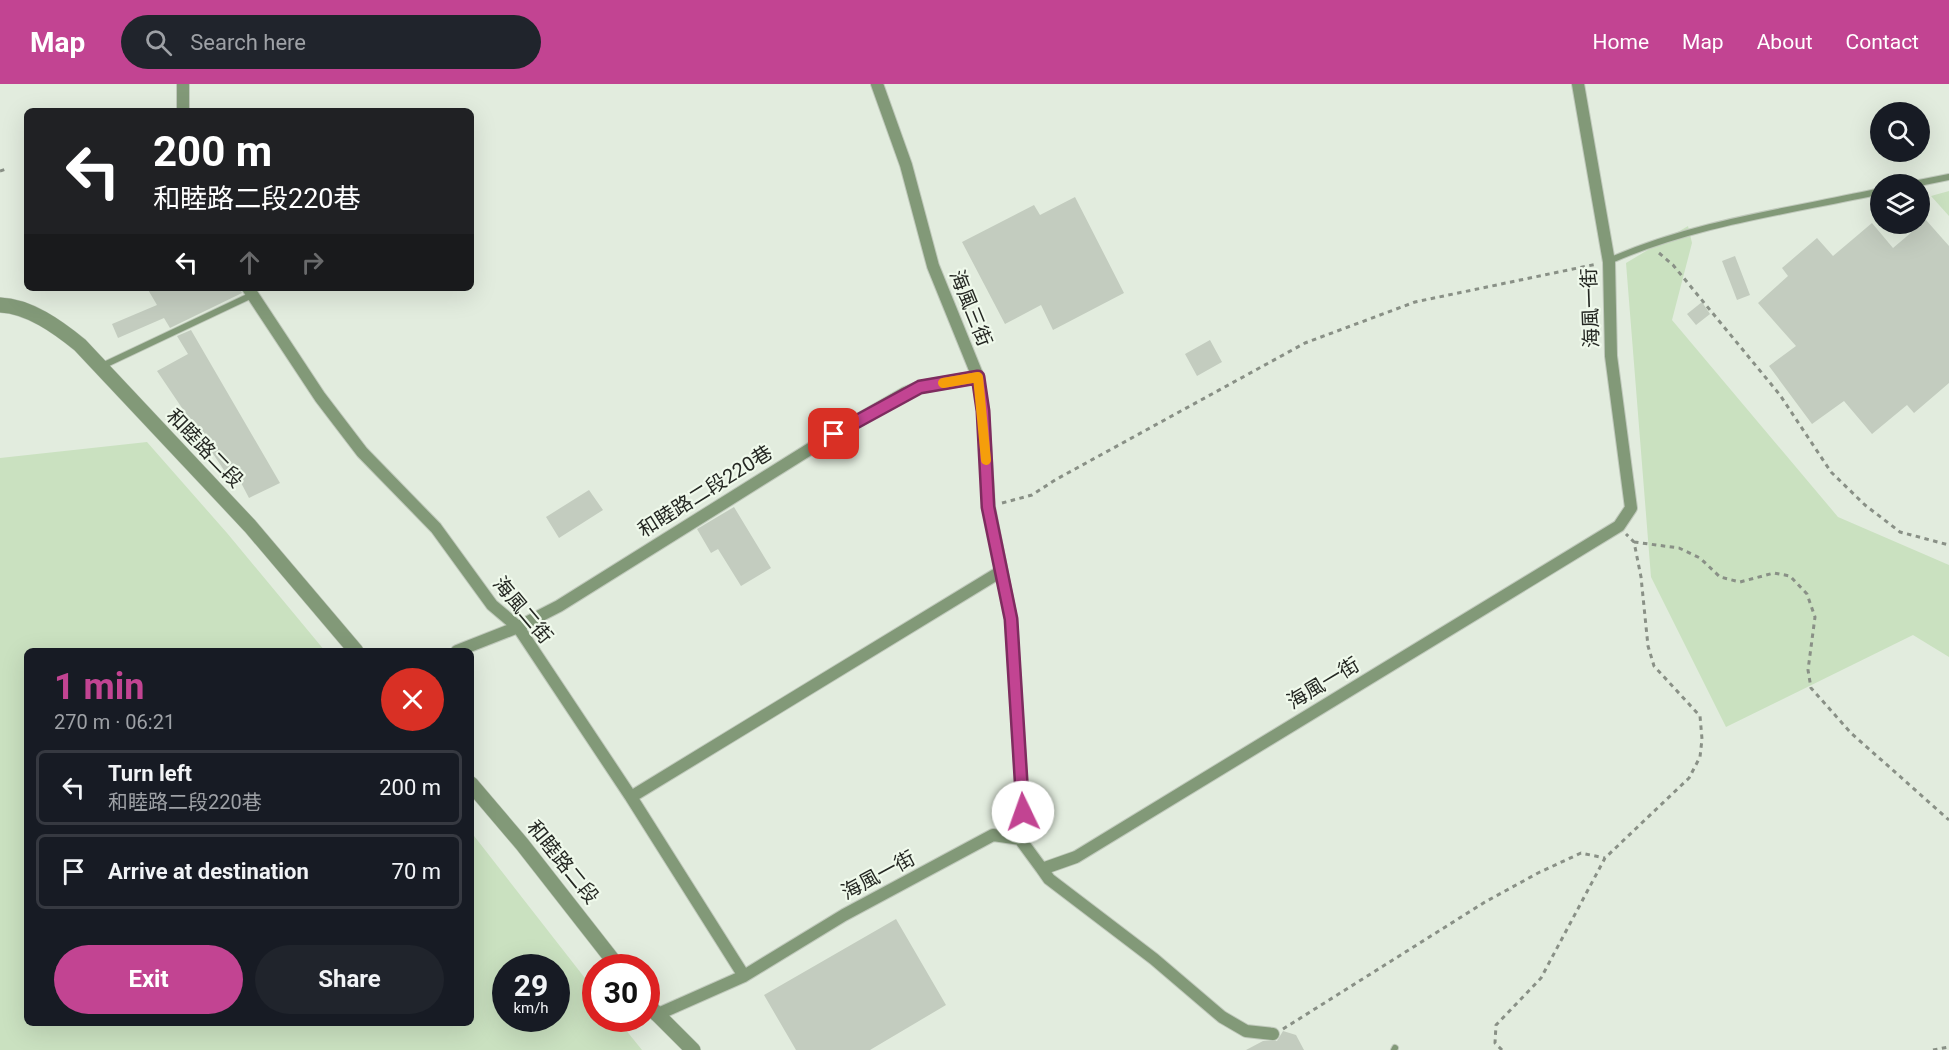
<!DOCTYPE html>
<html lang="en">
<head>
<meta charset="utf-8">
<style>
	:root { --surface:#171b24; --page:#20242c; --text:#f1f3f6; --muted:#9ea1a6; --line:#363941; --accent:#c24492 }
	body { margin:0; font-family:Roboto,"Noto Sans TC",sans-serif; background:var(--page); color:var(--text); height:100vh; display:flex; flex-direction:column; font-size:22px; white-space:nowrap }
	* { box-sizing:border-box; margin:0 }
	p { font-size:20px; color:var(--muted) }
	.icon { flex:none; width:33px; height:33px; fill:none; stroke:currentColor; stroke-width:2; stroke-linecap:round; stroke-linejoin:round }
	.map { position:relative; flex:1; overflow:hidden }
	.side { position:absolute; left:24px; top:564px; width:450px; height:378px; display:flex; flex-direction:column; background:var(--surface); border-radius:9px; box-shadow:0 6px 24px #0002 }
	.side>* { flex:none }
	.hud { position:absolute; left:24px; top:24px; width:450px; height:183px; border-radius:9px; box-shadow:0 6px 24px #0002; background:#202124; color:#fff; overflow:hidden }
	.buttons { position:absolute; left:1870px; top:18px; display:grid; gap:12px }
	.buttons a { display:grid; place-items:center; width:60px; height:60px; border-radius:50%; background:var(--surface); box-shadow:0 6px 24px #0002; font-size:30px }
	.speed { position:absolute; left:492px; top:870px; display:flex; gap:12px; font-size:30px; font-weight:700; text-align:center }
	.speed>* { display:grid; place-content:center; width:78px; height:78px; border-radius:50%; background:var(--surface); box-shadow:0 6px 24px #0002; line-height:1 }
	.speed small { font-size:15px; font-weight:400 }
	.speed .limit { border:9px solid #d22; background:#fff; color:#111 }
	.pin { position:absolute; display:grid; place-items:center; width:51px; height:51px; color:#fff; margin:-26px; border-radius:12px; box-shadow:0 3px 9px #0006 }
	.me { position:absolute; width:66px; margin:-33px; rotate:357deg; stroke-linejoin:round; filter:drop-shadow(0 0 4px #0008) }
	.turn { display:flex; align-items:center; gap:21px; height:126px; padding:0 30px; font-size:27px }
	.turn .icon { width:78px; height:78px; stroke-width:2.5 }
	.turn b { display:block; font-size:42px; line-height:51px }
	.lanes { display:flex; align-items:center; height:57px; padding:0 30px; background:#0003; justify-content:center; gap:30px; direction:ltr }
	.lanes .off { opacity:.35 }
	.round { display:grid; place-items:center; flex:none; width:63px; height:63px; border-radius:32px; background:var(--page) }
	.head { display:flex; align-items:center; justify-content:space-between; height:102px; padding:0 30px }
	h1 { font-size:36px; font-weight:700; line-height:45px; color:var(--accent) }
	.primary-button { display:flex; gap:12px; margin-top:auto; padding:12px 30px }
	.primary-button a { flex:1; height:69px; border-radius:36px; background:var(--accent); color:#fff; font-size:24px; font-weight:700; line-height:69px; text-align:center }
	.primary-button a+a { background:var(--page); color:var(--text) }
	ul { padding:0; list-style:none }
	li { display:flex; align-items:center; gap:18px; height:75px; margin:0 12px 9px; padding:0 18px; border:3px solid var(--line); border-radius:9px }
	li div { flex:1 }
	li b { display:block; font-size:22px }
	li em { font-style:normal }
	header { display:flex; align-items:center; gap:36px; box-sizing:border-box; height:84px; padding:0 30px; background:var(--accent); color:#fff }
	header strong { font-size:28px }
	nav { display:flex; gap:33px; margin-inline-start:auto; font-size:21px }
	.search { width:420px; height:54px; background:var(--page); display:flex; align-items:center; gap:15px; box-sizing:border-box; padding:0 21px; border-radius:33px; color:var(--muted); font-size:22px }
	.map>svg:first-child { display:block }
	.green { fill:#cae1c0; fill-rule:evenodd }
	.building { fill:#c3ccbf }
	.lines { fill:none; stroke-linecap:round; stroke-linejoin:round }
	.service-casing { stroke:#c0c9bc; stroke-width:8 }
	.minor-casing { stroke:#c0c9bc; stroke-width:14 }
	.tertiary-casing { stroke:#c0c9bc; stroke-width:16 }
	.path { stroke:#899086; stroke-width:3; stroke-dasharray:4.5 4.5; stroke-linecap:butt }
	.service { stroke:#829978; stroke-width:6 }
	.minor { stroke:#829978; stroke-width:12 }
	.tertiary { stroke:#829978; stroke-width:15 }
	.route-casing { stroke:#7e2c5f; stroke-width:15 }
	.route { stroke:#c24492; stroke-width:10 }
	.slow { stroke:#f59e0b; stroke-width:10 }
	.labels { text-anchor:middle; stroke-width:4.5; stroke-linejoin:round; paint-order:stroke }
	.street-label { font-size:20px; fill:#252823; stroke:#eff9eb }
</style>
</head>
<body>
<header>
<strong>Map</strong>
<div class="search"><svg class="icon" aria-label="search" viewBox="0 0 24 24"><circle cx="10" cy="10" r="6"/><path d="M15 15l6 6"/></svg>Search here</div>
<nav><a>Home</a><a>Map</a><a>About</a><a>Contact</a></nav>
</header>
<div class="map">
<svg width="1949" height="966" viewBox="0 0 1949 966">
	<rect width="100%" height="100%" fill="#e2ecde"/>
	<path class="green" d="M1949,107V132L1931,112Z
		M1688,142L1692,159L1672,236L1838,433L1949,481V573L1913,551L1726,643L1651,493L1626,179Z
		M147,358L227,449L325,567H27V939H471V748L595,907L596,934L617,935L642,966H0V374ZM506,884H556V934H506Z"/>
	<path class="building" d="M1075,113L1124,209L1053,246L1041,221L1005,240L962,158L1034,121L1040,131Z
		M1926,136L1949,162V299L1914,329L1907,321L1872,350L1844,317L1812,340L1769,282L1796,262L1758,219L1788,192L1782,184L1817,154L1833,172L1872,139L1893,164Z
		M1735,172L1750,211L1737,216L1722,177Z
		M147,204H240L242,209L170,244L164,234L118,254L112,240L157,221Z
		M1702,218L1710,230L1696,241L1687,230Z
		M191,246L280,399L249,414L237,391L230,395L157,287L188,270L177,252Z
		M1210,256L1222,278L1197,292L1185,270Z
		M589,406L603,426L559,454L546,433Z
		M734,423L771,484L741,502L718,465L711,469L697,445Z
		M896,835L946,921L870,966H796L764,911Z
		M1283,947L1296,951L1304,966H1246L1263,957H1277Z"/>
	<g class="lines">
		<g class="service-casing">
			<path id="service" d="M1914,100L1949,93
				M1609,177C1694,139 1790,127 1881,107
				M102,282L252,211
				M1394,966L1395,964"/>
		</g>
		<g class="minor-casing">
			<path id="minor" d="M183,0V27
				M877,0L906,81L933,182L978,293L983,327L989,423L1011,535L1023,728L1020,755
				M248,204L320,313L362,368L436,444L492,521L518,543L631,713L744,892
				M457,567L518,543L559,522L834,350L905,309L920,303L978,293
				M631,713L1000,488
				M1042,785L1049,795L1154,875L1222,933L1246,947L1273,950
				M656,931L744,892L844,831L993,751L1020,755L1042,785L1076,773L1619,442L1631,424L1611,272L1609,178L1578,0"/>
		</g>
		<g class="tertiary-casing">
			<path id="tertiary" d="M0,221C29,222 58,243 80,261L250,442L356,567
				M471,700L522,760L619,884
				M646,919L693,966"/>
		</g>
		<path class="path" d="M0,87L6,85
			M1659,169L1673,181L1780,311L1831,388L1865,421L1900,448L1949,461
			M1002,419L1032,411L1055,396L1305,259L1415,218L1597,180
			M1634,458L1679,464L1700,474L1720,493L1740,498L1774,489L1790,492L1807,510L1815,533L1808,586L1811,604L1851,649L1949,736
			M1283,945L1485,818L1538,789L1581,769L1605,774
			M1502,966L1495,959L1496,941L1541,894L1605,774L1689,694L1700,673L1702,655L1700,632L1654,582L1648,562L1641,493L1634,458L1626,450
			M1933,966L1949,963"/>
		<use href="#service" class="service"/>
		<use href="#minor" class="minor"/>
		<use href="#tertiary" class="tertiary"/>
	</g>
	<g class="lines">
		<g class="route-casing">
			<path id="route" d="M834,350L920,303L978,293L983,327L988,423L1011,535L1023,728"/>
		</g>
		<use href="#route" class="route"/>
		<path class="slow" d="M943,299L978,293L986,376"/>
	</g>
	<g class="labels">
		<g class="street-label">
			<text transform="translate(971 224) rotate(68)" y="7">海風三街</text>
			<text transform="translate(1590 224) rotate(-92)" y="7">海風一街</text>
			<text transform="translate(205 364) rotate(46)" y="7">和睦路二段</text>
			<text transform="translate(705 407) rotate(-32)" y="7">和睦路二段220巷</text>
			<text transform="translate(523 526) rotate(50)" y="7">海風二街</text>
			<text transform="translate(1323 599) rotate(-31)" y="7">海風一街</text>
			<text transform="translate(563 778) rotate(51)" y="7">和睦路二段</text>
			<text transform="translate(878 791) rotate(-28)" y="7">海風一街</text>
		</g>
	</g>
</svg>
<div class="buttons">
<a><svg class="icon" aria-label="search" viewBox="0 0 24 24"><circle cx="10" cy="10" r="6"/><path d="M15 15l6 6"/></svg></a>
<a><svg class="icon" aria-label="layers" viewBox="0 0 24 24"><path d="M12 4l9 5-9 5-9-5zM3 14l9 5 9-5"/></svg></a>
</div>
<div class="speed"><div>29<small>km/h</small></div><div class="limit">30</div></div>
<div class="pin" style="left:834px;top:350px;background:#d93025"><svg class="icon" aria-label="arrive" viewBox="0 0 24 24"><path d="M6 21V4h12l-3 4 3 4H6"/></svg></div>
<svg class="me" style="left:1023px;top:728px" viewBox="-20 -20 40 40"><circle r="19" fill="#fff"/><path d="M0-13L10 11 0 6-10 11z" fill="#c24492"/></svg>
<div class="hud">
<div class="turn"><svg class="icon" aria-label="left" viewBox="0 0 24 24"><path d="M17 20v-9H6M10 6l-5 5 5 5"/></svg><div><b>200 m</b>和睦路二段220巷</div></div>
<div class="lanes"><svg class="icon" aria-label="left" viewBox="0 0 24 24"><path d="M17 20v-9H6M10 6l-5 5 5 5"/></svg><svg class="icon off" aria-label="ahead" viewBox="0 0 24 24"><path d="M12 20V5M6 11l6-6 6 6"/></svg><svg class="icon off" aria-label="right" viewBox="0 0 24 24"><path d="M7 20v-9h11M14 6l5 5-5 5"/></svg></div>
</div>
<section class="side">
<div class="head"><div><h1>1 min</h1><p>270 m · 06:21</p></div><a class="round" style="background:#d93025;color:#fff"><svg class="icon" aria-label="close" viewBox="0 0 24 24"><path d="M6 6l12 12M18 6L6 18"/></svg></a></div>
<ul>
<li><svg class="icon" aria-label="left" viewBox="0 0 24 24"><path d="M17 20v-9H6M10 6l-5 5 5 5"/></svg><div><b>Turn left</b><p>和睦路二段220巷</p></div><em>200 m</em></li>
<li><svg class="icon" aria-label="arrive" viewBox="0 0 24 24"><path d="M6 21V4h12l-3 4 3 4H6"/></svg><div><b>Arrive at destination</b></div><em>70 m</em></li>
</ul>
<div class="primary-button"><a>Exit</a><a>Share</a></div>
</section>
</div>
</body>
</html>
